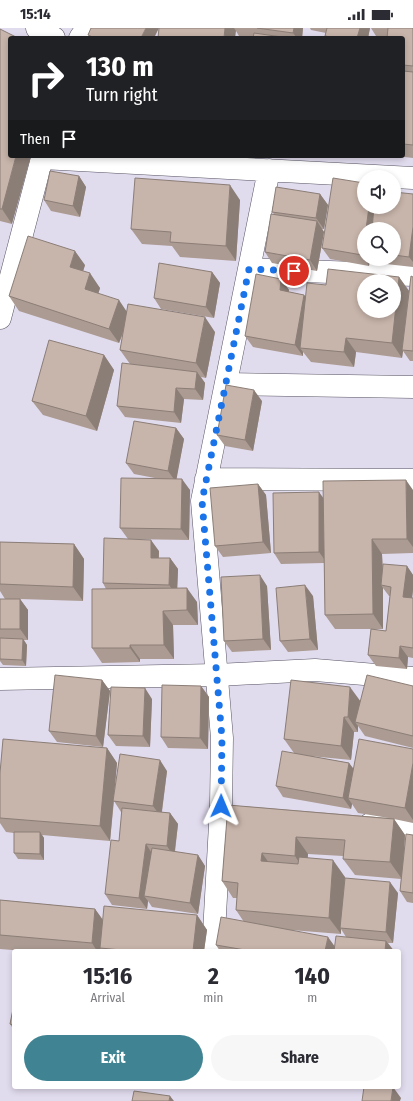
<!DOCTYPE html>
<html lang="en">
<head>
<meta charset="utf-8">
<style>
	:root { --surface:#fff; --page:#f7f7f7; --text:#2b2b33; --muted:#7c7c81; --accent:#408493 }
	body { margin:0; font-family:"Fira Sans Condensed",sans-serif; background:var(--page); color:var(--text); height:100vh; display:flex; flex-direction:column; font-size:15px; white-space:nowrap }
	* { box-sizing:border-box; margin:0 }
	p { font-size:13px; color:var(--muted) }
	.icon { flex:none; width:22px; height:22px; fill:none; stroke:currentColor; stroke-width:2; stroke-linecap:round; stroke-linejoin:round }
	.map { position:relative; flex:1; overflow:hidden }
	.side { position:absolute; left:12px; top:921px; width:389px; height:140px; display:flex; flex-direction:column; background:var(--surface); border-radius:4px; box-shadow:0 2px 6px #0003 }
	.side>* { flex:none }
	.banner { position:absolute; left:8px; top:8px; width:397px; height:122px; border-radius:4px; box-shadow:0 2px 6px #0003; background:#202124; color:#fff; overflow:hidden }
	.controls { position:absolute; left:357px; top:142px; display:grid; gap:8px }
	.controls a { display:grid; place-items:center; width:44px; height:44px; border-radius:50%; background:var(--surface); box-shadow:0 2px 6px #0003; font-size:20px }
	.pin { position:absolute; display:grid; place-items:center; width:34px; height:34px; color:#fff; margin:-17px; border:2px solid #fff; border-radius:50%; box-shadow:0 1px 4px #0007 }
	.me { position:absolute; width:44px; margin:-22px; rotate:1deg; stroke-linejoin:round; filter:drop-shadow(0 0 3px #0008) }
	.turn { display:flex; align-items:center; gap:14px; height:84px; padding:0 12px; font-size:18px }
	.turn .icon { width:52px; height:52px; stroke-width:2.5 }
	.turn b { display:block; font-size:28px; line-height:34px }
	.then { display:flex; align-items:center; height:38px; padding:0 12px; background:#0003; gap:8px; font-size:15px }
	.eta { display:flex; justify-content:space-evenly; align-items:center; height:68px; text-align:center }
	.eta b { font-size:24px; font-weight:700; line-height:28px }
	.action { display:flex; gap:8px; margin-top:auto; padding:8px 12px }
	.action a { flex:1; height:46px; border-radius:24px; background:var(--accent); color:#fff; font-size:16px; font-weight:700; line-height:46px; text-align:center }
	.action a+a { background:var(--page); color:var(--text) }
	.status { display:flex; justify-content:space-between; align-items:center; height:28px; padding:0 20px; background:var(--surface); direction:ltr }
	.status svg { height:11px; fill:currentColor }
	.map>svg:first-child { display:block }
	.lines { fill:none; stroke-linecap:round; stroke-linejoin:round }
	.street-casing { stroke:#585463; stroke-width:23 }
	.street { stroke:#fff; stroke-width:22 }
	.wall { fill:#ab9b92; fill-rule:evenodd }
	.shaded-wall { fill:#8b7e77 }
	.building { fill:#c7b4aa; stroke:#8b7e77; fill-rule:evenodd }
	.route { stroke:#1a73e8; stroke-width:7; stroke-dasharray:0 12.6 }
</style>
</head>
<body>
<div class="status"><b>15:14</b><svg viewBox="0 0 49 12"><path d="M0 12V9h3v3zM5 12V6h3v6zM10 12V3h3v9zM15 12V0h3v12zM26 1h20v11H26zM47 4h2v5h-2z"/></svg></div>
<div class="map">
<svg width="413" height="1073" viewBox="0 0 413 1073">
	<rect width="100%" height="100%" fill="#e1dbee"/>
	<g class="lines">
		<g class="street-casing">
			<path id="street" d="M37,0L54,10
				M80,10L87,0
				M249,241L413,247
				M0,290L42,130L413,150
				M226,356L413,359
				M206,451L413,452
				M0,651L217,647L315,642L413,650
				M370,796L413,801
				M213,923L221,778L222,710L202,473L269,142"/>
		</g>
		<use href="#street" class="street"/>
	</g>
	<path class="wall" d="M159,0H303L302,10H253V9L239,8L236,3Z
		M310,0H370L368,10H327L325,8L326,5L311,2Z
		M371,0H413V130L396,128H403V10H387L376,8Z
		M0,1L12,196L0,193Z
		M79,148L86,159L80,189L51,183L44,172Z
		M320,166L328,177L324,201H322L324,204L317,243L272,235L265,224L274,186L272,184Z
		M413,166V239L377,235L374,231H394V201H364V231H370L369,238L330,231L322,220L364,179Z
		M240,172L236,233L180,229L172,218L142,216L131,201Z
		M85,237L83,243L100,260L98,266L126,283L215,304L206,350L201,349L205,355L203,372L184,371L181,395L125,389L117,378L130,336L120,322L123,306L119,315L19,283L9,268Z
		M212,244L220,255L214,290L161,281L154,270Z
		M399,249L409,263L413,249V333H410L403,323L402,330L356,324L354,339L311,334L303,324V328L253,319L245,308L281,251L289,262V264L304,267L306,269L326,257Z
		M104,327L114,342L97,403L43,387L32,373Z
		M262,373L253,423L225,418L217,407Z
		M176,400L184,411L176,451L190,462L189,512L128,511L120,500L160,451L134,446L126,435Z
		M258,456L266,467L271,525L223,529L215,518Z
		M413,462V525L382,526L383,541L407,538L413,547V562L412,570H413V630L408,629L407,641L376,638L368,627L371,601H335L325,587L324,535L281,536L274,525L324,470ZM383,560L389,568H390L386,603L372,601H383Z
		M0,514L74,516L84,531L83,573L20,571L28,582V612H24L27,617L26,638L3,637L0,633V571H5L0,563Z
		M159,523V530H170L178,541L177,560L197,574L198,597H173L174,631H140V634L102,635L92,620L106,561L103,555Z
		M267,558L271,622L232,624L224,613Z
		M313,568L318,622L288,624L280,613Z
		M102,652L110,663L103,719L57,714L49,703Z
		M201,658L209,669L208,721L168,720L161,709Z
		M413,658V720L365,708L358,698V704H354L351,732L310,728L349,735L353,740L413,721V795L394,791L405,807L404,827L413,807V875L407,874L400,863L401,851L355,847L343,831V828L308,826V830L345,849L344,861L398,865L393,915H388L394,923H220L216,917L244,894L236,882L237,870H233L222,853L228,777L389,790L358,785L352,776L351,781L283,769L276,758L294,725L284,711L360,673ZM341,901L346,909L335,919L291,902L341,906Z
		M152,671L150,719L116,718L108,707Z
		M107,720L117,735L114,767L167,743L162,784L170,785L178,796L175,824L198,827L205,838L198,886L152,879L148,873L147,881L112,877L105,866L119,813L122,784H121L114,773L110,813L42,807L44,810V832L18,831L14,825V805L6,804L0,795V745Z
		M0,872L95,881L103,892L197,887L207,902L204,923H25L0,921Z
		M14,976V1002L10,996Z"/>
	<path class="shaded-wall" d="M146,0H159L154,10H141Z
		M225,0H234L236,3L235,10H224Z
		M294,0H303L302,10H297L293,5Z
		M360,0H370L368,10H357Z
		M16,128H31L12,196L2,181Z
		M79,148L86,159L80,189L73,178Z
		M230,157L240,172L236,233L226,218Z
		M320,166L328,177L324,201L316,190Z
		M369,179H378L375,201H366Z
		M317,193L324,204L317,243L310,232Z
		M413,199V234L409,229Z
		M364,212V230L362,227Z
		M75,223L85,237L80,253L70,239Z
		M365,231H370L369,238Z
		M212,244L220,255L214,290L206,279Z
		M90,245L100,260L95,276L85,261Z
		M399,249L409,263L402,322L403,323L402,330L392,315Z
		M281,251L289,262L287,273L280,262Z
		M304,267L312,278L300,320L303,324V328L295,317Z
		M119,272L129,287L119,315L109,301Z
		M205,289L215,304L206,350L196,335Z
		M346,310L356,324L354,339L344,324Z
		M104,327L114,342L97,403L86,388Z
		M197,344L205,355L203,372L195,361Z
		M176,360L184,371L181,395L174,384Z
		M254,362L262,373L253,423L245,412Z
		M176,400L184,411L176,454L168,443Z
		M182,451L190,462L189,512L181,501Z
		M406,452L413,462V519L407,511Z
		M258,456L266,467L271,525L263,514Z
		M319,464L327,475V535L319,524Z
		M372,511L382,526L383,557H381L383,560V601L373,586Z
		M151,512L159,523L158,541L151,530Z
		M74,516L84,531L83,573L73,559Z
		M170,530L178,541L177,568L169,557Z
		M407,538L413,547V562L411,580L403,569Z
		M260,547L267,558L271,622L263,611Z
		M305,557L313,568L318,622L310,611Z
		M187,560L197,574L198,597L187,582Z
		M20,571L28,582V612L20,601Z
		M163,583L173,597L174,631L164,617Z
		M23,611L27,617L26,638L22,632Z
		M130,617L140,631V634L130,620Z
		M400,618L408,629L407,641L399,630Z
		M102,652L110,663L103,719L96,708Z
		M201,658L209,669L208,721L200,710Z
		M350,659L361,674L355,694L358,698V704L348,689Z
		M145,660L152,671L150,719L143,708Z
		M344,689L354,704L351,732L341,718Z
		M107,720L117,735L110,813L100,798Z
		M160,732L167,743L161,789L153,778Z
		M349,735L357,746L348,770L352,776L351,781L343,770Z
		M413,735V792L405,780Z
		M170,785L178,796L174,829L167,818Z
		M394,791L405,807L402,851L390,834Z
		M40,804L44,810V832L40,826Z
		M296,809L308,826L306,845L295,828Z
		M146,816L153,827L144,868L148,873L147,881L139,870Z
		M262,825L274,842L261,833Z
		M198,827L205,838L198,886L190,875Z
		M333,832L345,849L341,900H340L341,901V906L329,890Z
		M390,854L398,865L393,915L386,904Z
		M95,881L105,895L100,920L102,923H97L92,915Z
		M197,887L207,902L204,923H193Z
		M328,909L338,923H325Z
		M386,913L394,923H385Z
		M393,1059L401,1070L400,1073H391Z
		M170,1068L174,1073H169Z"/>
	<path class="building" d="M91,0H146L141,10H95L88,7Z
		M159,0H225L224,10H158Z
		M257,0H294L293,5Z
		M327,0H360L357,10H336L325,8Z
		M388,0H413V38L403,37V10H387Z
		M0,1L18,10H10V128H16L2,181H0Z
		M254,5L289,10H253Z
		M403,43L413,44V117L403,116Z
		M50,143L79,148L73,178L44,172Z
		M135,150L230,157L226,218L170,214L171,204L131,201Z
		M333,150L364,155V179H369L366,201H364V212L362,227L322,220Z
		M276,159L320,166L316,190L272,184Z
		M394,164L413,166V199L409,229L394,227V201H372L374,179H394Z
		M271,186L317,193L310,232L265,224Z
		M28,208L75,223L70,239L90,245L85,261L119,272L109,301L9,268Z
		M159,235L212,244L206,279L154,270Z
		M328,241L399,249L392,315L346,310L344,324L300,320L307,255L326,257ZM364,253H394V283H364Z
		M256,246L281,251L280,262L304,267L295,317L245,308Z
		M411,248L413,249V323L402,322Z
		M128,276L205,289L196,335L120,322Z
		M49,312L104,327L86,388L32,373Z
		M122,335L197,344L195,361L176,360L174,384L117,378Z
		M226,357L254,362L245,412L217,407Z
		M134,393L176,400L168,443L126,435Z
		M121,450L182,451L181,501L120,500Z
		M406,452L407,511H372L373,586L325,587L323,453Z
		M258,456L263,514L215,518L210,460Z
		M319,464V524L274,525L273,465Z
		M104,510L151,512V530H170L169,557L103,555Z
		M0,514L74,516L73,559L0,556Z
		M383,536L407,538L403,569L413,570V620L400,618L399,630L368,627L371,601L386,603L391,559L381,557Z
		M260,547L263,611L224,613L221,549Z
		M305,557L310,611L280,613L276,560Z
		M187,560V582L163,583L164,617H130V620H92V561Z
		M0,571H20V601H0Z
		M0,610L23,611L22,632L0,631Z
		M55,647L102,652L96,708L49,703Z
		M367,647L413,658V708L355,694Z
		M291,652L350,659L348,689H344L341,718L284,711Z
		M162,657L201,658L200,710L161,709Z
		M111,659L145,660L143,708L108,707Z
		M3,711L107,720L100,798L0,790V745Z
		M359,711L413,721V735L405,780L348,770Z
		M282,723L349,735L343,770L276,758Z
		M120,726L160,732L153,778L113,773Z
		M228,777L394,791L390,834L343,831L345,812L296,809L295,828L262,825L261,833L298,836L299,829L333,832L329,890L236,882L238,855L222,853Z
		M122,780L170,785L167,818L146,816L139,870L105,866L111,812L119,813Z
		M14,804H40V826L14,825Z
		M406,806L413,807V865L400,863Z
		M152,820L198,827L190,875L144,868Z
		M345,850L390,854L386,904L340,900Z
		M0,872L95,881L92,915L0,907Z
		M104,878L197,887L193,923H132L100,920Z
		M221,889L328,909L325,923H251L216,917Z
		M336,908L386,913L385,923H334Z
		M14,976V997L10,996Z
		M364,1059H393L391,1073H362Z
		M134,1063L170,1068L169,1073H132Z"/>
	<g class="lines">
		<path class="route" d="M221,778L222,710L202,473L249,241L294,243"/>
	</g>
</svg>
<div class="controls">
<a><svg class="icon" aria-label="sound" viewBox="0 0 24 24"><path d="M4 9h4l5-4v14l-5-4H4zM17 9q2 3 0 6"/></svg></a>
<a><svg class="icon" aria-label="search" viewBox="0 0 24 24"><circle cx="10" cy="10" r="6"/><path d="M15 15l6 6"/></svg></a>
<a><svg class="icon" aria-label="layers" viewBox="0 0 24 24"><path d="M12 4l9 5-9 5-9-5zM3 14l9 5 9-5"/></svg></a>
</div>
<div class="pin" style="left:294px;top:243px;background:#d93025"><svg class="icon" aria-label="arrive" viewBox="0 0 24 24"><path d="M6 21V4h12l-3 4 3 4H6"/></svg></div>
<svg class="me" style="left:221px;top:778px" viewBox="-20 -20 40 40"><path d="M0-17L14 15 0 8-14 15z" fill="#1a73e8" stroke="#fff" stroke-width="4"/></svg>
<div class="banner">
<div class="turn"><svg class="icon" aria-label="right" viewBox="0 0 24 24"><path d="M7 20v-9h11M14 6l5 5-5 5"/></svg><div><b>130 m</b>Turn right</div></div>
<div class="then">Then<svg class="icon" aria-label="arrive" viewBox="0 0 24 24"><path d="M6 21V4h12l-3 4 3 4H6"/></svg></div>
</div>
<section class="side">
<div class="eta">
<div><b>15:16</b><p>Arrival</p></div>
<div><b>2</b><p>min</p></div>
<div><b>140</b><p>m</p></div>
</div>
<div class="action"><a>Exit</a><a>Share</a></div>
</section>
</div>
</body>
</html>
